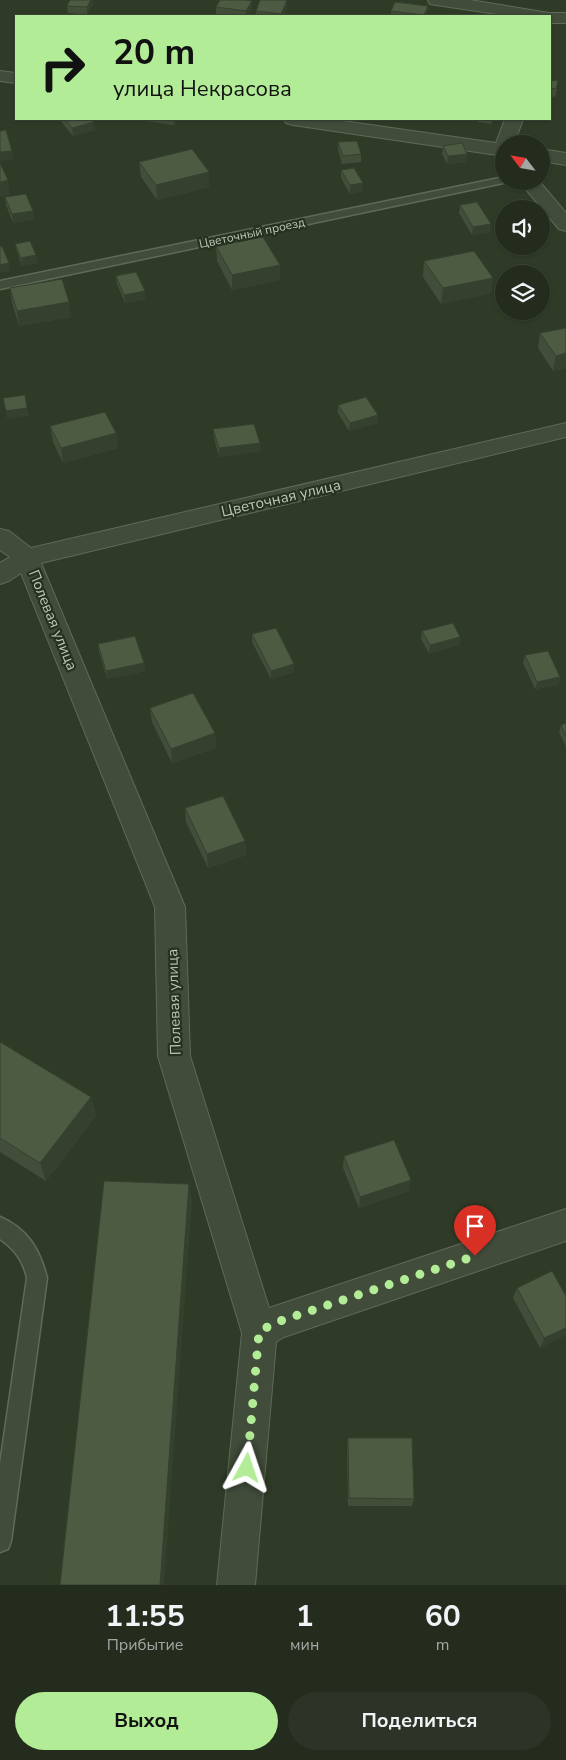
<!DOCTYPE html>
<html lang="ru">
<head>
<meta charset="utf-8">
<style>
	:root { --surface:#232c1d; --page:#2b3426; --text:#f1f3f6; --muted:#a3a7a4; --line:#40483b; --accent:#b3ec96 }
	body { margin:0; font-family:"Nunito Sans",sans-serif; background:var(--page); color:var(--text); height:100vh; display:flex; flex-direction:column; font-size:19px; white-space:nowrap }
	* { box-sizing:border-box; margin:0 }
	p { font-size:16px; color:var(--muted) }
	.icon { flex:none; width:28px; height:28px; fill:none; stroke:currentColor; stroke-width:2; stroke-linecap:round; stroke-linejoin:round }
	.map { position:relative; height:1585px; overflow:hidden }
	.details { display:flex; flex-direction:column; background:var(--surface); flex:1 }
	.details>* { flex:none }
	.banner { position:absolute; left:15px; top:15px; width:536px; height:105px; border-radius:0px; box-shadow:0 1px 4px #0004,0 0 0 1px var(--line); background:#b3ec96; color:#111; overflow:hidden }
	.needle { width:32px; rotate:301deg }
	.tools { position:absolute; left:495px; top:135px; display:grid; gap:10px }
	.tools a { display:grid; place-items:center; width:55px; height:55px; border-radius:50%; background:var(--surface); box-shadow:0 1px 4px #0004,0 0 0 1px var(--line); font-size:25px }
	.pin { position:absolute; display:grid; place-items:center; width:42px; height:42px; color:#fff; margin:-51px -21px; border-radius:50% 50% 50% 0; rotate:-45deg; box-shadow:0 0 5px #0007 }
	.pin .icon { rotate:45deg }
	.me { position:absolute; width:55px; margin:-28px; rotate:5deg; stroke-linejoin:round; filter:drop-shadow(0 0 4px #0008) }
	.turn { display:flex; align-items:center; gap:18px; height:105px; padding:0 15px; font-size:22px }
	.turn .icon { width:65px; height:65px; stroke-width:2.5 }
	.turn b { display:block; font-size:35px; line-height:42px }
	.eta { display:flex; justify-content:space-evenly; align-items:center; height:85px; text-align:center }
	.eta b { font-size:30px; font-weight:700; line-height:35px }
	.button { display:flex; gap:10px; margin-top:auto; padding:10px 15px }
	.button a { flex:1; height:58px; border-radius:30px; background:var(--accent); color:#111; font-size:20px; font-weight:700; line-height:58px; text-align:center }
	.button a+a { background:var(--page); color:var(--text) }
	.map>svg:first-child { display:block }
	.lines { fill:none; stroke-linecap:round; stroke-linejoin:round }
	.lane-casing { stroke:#5f6a58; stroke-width:3 }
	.street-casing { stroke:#5f6a58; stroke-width:2 }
	.lane { fill:#414c3a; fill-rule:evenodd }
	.street { fill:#414c3a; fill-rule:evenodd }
	.wall { fill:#424e3a }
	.shaded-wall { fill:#36402f }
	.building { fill:#4d5b43; stroke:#36402f }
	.route { stroke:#b3ec96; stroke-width:9; stroke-dasharray:0 16.2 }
	.labels { text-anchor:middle; stroke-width:4.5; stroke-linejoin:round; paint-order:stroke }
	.far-street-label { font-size:12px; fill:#bcc7b6; stroke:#26311f }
	.street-label { font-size:15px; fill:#bcc7b6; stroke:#26311f }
</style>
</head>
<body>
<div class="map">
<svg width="566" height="1585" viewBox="0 0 566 1585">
	<rect width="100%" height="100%" fill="#2f3b27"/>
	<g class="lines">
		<g class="lane-casing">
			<path id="lane" d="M504,177V181L508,182L0,289V281Z
				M0,1217C28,1229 40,1250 47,1278L11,1541L8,1549L0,1552V1464L27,1278C23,1260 15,1250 0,1239Z"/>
		</g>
		<g class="street-casing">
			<path id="street" d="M428,0H470L549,13H566V23H550V16H510L436,5L430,4Z
				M0,71L16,73V83L0,81Z
				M284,119H329L496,143L505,119H523L514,144H504V156L293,125L286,123Z
				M541,149L566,153V165L541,161Z
				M519,181H539L566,213V231L559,229Z
				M566,423V437L41,563L185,907L190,1056L269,1308L566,1209V1241L284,1337L276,1342L255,1585H217L242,1333L158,1056L155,907L21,573L9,581L0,584V563L10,557L0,550V529L9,531L31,548Z"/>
		</g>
		<use href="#lane" class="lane"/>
		<use href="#street" class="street"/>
	</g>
	<path class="wall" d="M70,0H93V4L87,15L68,13L67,6Z
		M287,0V8L283,16H256V11Z
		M252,1V9L248,16H225L216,15V7Z
		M428,6L426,16H391V11Z
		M550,80L557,89L555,97L550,96Z
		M59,119H91L95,130L73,136Z
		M138,119H177L174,125L138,120Z
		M477,119H494L491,124L477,122Z
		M338,142L361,154V162L342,164L338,150Z
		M443,146L466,162L447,164L442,154Z
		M139,162L209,172V187L157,200L141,177Z
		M341,170L362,191L350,194L341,178Z
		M5,197L33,211L34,219L13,223L6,205Z
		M460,205L490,232L472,235L459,213Z
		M15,244L36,255L37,263L22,266L17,252Z
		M216,246L280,280L232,290L217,261Z
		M424,261L493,278L491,293L441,304L423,277Z
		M116,276L145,299L125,303L117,284Z
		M10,288L71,317L19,326L12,303Z
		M566,328V368L553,371L538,348L540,333Z
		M338,405L378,423L349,431L338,413Z
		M50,426L116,433L118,448L63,463L53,442Z
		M213,429L260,443V451L219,457L214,438Z
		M422,631L460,637L459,645L429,653L421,639Z
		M252,634L294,672L271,679L252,642Z
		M98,644L144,663L145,671L107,679L99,652Z
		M525,655L560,677L558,685L535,689L523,663Z
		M150,708L215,733L216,748L172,763L152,722Z
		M566,723V747L559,732L561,725Z
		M185,808L245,841L246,855L208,868L186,822Z
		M0,1042L91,1097L96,1116L46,1181L0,1152Z
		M344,1156L409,1191L359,1208L343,1168Z
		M517,1288L566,1296L540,1348L513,1298Z
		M348,1438L414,1499L412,1506H348L347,1446Z"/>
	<path class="shaded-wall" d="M91,0H93V4L87,15V7Z
		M287,0V8L283,16H281V14Z
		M252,1V9L248,16H246V11Z
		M428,6L427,14L426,16H424Z
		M173,119H177L174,125Z
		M94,122L95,130L73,136L72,128Z
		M12,151L14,159L0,161V152Z
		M467,154L466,162L447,164L448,156Z
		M209,172V187L157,200L156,185Z
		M8,180L10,195L0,197V182Z
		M363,183L362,191L350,194V185Z
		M33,211L34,219L13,223L12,214Z
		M491,224L490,232L472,235L473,227Z
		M36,255L37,263L22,266L21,258Z
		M9,263L10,271L0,273V265Z
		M280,265V280L232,290V275Z
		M493,278L491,293L441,304L443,288Z
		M145,291V299L125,303L124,295Z
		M69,302L71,317L19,326L17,311Z
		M566,353V368L553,371L556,356Z
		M27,408L29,416L7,419L6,411Z
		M378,415V423L349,431L350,423Z
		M116,433L118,448L63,463L61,448Z
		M260,443V451L219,457V448Z
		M460,637L459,645L429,653L430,645Z
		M144,663L145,671L107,679L106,671Z
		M294,664V672L271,679V671Z
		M560,677L558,685L535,689L537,682Z
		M215,733L216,748L172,763L171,749Z
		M245,841L246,855L208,868L207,854Z
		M91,1097L96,1116L46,1181L40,1163Z
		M411,1180L409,1191L359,1208L360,1197Z
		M189,1184L192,1201L164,1585H160Z
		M566,1328V1335L540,1348L544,1338Z"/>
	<path class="building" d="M70,0H91L87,7L67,6Z
		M220,0H246L252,1L246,11L216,7Z
		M260,0H287L281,14L256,11Z
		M395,2L428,6L424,15L391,11Z
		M550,80L558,81L556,89L550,88Z
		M65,119H91L94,122L72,128Z
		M6,130L12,151L0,152V131Z
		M357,141L361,154L343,156L338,142Z
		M462,143L467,154L448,156L443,146Z
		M192,149L209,172L156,185L139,162Z
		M0,163L8,180L0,182Z
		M354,168L363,183L350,185L341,170Z
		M26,194L33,211L12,214L5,197Z
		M477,202L491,224L473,227L460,205Z
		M263,237L280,265L232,275L216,246Z
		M30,241L36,255L21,258L15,244Z
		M2,246L9,263L0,265V247Z
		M474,251L493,278L443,288L424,261Z
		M136,272L145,291L124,295L116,276Z
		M62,279L69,302L17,311L10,288Z
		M566,328V353L556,356L540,333Z
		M25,395L27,408L6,411L3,398Z
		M366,397L378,415L350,423L338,405Z
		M105,412L116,433L61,448L50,426Z
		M254,424L260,443L219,448L213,429Z
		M453,623L460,637L430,645L422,631Z
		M276,628L294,664L271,671L252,634Z
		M135,636L144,663L106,671L98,644Z
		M548,651L560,677L537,682L525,655Z
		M193,693L215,733L171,749L150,708Z
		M566,723V736L561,725Z
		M223,796L245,841L207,854L185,808Z
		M0,1042L91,1097L40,1163L0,1138Z
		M394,1140L411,1180L360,1197L344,1156Z
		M104,1181L189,1184L160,1585H60Z
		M552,1271L566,1296V1328L544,1338L517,1288Z
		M348,1438H412L414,1499L349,1498Z"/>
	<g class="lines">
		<path class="route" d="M247,1468L259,1332L274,1323L475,1256"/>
	</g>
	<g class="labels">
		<g class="far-street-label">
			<text transform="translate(252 233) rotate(-12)" y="4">Цветочный проезд</text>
		</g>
		<g class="street-label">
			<text transform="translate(281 498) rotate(-13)" y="5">Цветочная улица</text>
			<text transform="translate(53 620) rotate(68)" y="5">Полевая улица</text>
			<text transform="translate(174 1002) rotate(-92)" y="5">Полевая улица</text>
		</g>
	</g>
</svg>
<div class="tools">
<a><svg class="needle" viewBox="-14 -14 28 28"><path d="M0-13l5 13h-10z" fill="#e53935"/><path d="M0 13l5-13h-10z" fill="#a3a7a4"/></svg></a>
<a><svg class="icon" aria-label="sound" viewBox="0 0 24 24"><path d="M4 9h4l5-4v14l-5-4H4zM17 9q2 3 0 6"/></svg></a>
<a><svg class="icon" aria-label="layers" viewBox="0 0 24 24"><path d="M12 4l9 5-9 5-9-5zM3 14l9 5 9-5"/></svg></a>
</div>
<div class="pin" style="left:475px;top:1256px;background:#d93025"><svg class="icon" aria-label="arrive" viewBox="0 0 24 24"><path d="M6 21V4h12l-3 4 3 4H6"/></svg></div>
<svg class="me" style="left:247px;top:1468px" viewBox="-20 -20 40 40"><path d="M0-17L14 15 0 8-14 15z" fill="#b3ec96" stroke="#fff" stroke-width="4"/></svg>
<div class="banner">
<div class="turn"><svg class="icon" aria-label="right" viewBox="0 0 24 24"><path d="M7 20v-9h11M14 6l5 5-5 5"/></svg><div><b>20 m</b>улица Некрасова</div></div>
</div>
</div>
<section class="details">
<div class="eta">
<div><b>11:55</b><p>Прибытие</p></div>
<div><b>1</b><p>мин</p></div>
<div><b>60</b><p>m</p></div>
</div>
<div class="button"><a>Выход</a><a>Поделиться</a></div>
</section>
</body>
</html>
